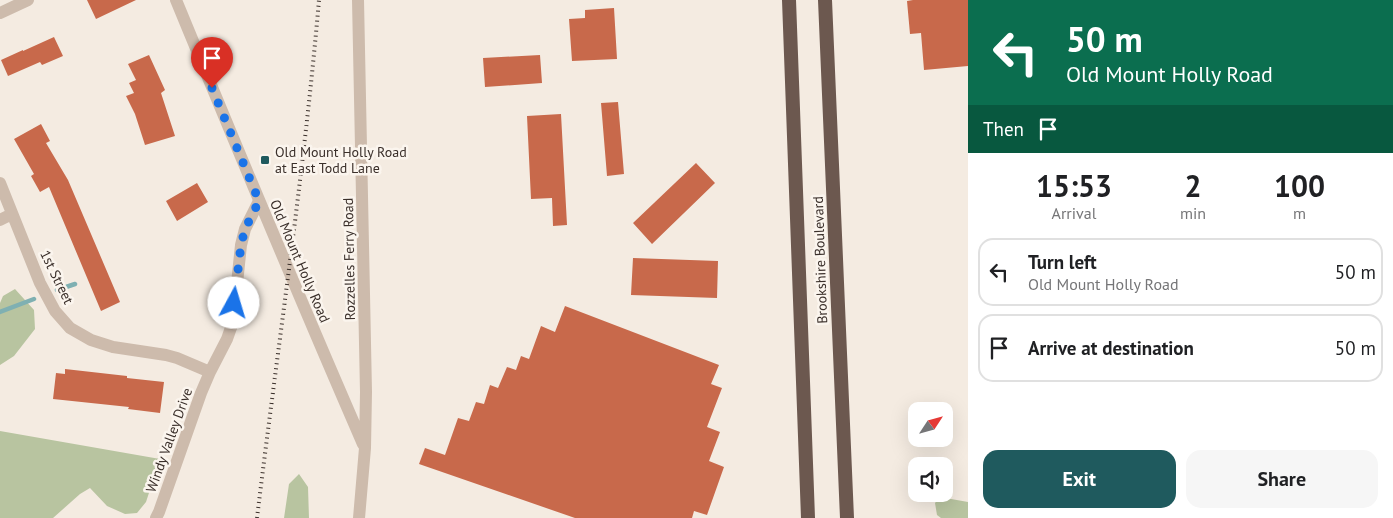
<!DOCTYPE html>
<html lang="en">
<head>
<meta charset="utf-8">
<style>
	:root { --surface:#fff; --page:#f6f6f6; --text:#202124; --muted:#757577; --line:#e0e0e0; --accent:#1f5a5e }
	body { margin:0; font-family:"PT Sans",sans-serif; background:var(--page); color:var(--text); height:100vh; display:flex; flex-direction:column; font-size:19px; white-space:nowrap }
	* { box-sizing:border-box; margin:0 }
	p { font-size:16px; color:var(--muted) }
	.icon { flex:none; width:28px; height:28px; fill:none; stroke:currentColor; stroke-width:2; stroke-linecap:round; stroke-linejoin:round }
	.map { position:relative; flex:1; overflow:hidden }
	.side { display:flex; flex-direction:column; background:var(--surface); width:425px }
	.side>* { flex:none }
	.top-card { background:#0b6e4f; color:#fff; overflow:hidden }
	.needle { width:32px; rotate:54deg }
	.tools { position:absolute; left:908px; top:402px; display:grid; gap:10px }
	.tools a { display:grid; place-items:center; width:45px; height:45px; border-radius:10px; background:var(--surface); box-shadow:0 5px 20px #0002; font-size:25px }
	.pin { position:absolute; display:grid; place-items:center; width:42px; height:42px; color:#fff; margin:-51px -21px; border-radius:50% 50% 50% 0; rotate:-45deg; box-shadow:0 0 5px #0007 }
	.pin .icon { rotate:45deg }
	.me { position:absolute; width:55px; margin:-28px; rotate:6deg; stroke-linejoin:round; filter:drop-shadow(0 0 4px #0008) }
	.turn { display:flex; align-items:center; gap:18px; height:105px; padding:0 15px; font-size:22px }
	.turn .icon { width:65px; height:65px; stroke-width:2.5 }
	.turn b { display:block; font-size:35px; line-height:42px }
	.then { display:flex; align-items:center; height:48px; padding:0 15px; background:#0003; gap:10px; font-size:19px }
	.eta { display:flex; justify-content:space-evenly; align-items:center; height:85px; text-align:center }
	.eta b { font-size:30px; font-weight:600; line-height:35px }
	.button { display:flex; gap:10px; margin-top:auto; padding:10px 15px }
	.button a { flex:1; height:58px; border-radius:15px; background:var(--accent); color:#fff; font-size:20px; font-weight:600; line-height:58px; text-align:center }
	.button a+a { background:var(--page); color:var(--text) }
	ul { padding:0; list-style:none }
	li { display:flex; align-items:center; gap:15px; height:68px; margin:0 10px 8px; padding:0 5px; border:2px solid var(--line); border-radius:15px }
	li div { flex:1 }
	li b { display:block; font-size:19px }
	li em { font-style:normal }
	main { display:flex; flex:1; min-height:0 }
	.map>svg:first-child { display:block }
	.green { fill:#b8c4a0 }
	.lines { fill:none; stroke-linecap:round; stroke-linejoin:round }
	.stream { stroke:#7fb0b2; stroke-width:4.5 }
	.building { fill:#c8694b }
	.minor { stroke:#cdbbac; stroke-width:12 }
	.tertiary { stroke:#cdbbac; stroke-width:12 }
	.trunk { stroke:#6c584f; stroke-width:14 }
	.rail { stroke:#3b302b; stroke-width:4; stroke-dasharray:1 4; stroke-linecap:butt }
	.route { stroke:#1a73e8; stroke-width:9; stroke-dasharray:0 16.2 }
	.poi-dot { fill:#1f5a5e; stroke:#fbf5ee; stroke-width:2 }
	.labels { text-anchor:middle; stroke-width:5; stroke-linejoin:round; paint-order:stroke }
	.poi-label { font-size:14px; fill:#3b302b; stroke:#fbf5ee; text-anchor:start }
	.street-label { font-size:14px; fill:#3b302b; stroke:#fbf5ee }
</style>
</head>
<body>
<main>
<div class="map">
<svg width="968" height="518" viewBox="0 0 968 518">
	<rect width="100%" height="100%" fill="#f4ebe1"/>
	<path class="green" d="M15,289L34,310L35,329L14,356L0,365V303L3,296Z
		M0,431L160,459L146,502L137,513L125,514L107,506L90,488L80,494L53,518H0Z
		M299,474L308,487L309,518H284L289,484Z
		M940,497L968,502V518H941L937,515L935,503Z"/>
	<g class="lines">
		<path class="stream" d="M57,290L75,284
			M0,312L34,299"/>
	</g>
	<path class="building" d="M87,0H136L96,19Z
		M913,0H968V66L924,70L921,33L910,34L907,1Z
		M614,8L617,59L572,61L569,19L585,18V10Z
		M54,37L63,56L42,65L40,62L8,76L1,60L23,50V51Z
		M149,55L165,90L161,93L175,136L145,145L135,114L126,96L134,93L129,83L136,80L128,64Z
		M540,55L542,83L485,87L483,58Z
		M618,102L624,174L607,176L601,103Z
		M561,114L567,225L553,226L552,198L531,199L527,116Z
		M41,124L50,141L46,143L68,180L120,302L101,311L49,187L40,192L31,176L34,174L14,139Z
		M696,163L715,183L652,244L633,223Z
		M197,183L208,202L177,221L166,201Z
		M633,258L718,261L717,298L631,295Z
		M565,306L719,365L711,384L722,388L707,427L720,432L709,461L724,467L707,515L694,511L692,518H575L419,464L425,448L445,455L458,418L469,421L476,402L484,404L490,385L498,388L507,367L516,370L521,356L529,359L541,326L555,332Z
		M65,369L127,376V378L164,382L160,413L128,409L129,407L53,399L56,373L65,374Z"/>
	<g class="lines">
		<path class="minor" d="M0,13L28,0
			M0,183L40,283L55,311L70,328L91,340L113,347L166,355L177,358L210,372
			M0,220L12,214
			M156,518L159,512L201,393L210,372L227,339L233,322L241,245L245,229L259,201"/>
		<path class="tertiary" d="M176,0C237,148 299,297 363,444
			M358,0L366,392L365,448L359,518"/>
		<path class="trunk" d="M789,0L808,518
			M825,0L847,518"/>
		<path class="rail" d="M257,518C278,345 304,173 319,0"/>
	</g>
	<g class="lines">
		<path class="route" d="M212,88L259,201L245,229L241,245L234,303"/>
	</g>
	<rect class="poi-dot" x="260" y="155" width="10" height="10" rx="2.5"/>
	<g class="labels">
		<g class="poi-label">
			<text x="275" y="157">Old Mount Holly Road<tspan x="275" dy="16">at East Todd Lane</tspan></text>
		</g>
		<g class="street-label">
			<text transform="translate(349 259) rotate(-91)" y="5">Rozzelles Ferry Road</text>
			<text transform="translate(820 260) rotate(-92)" y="5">Brookshire Boulevard</text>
			<text transform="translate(300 261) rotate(67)" y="5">Old Mount Holly Road</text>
			<text transform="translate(57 277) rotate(64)" y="5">1st Street</text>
			<text transform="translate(169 440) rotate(-70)" y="5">Windy Valley Drive</text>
		</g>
	</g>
</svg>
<div class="tools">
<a><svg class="needle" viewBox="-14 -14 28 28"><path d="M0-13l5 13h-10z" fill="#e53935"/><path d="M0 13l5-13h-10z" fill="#757577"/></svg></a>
<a><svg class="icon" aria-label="sound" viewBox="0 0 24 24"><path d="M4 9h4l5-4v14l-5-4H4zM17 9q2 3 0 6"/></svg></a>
</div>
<div class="pin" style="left:212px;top:88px;background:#d93025"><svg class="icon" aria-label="arrive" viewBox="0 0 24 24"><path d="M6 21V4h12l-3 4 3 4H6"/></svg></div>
<svg class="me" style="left:234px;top:303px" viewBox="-20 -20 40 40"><circle r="19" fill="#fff"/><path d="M0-13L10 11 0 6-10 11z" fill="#1a73e8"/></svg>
</div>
<section class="side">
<div class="top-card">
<div class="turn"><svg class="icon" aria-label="left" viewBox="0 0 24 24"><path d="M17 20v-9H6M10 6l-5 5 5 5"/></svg><div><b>50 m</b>Old Mount Holly Road</div></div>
<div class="then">Then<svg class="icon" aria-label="arrive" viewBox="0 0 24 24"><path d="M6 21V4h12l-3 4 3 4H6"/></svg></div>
</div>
<div class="eta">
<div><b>15:53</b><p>Arrival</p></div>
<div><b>2</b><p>min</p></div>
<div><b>100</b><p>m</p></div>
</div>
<ul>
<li><svg class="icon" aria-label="left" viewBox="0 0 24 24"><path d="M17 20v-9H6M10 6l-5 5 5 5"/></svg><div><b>Turn left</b><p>Old Mount Holly Road</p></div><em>50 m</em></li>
<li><svg class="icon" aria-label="arrive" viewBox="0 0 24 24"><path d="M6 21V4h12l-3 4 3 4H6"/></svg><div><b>Arrive at destination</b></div><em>50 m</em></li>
</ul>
<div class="button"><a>Exit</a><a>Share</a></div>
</section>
</main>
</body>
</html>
